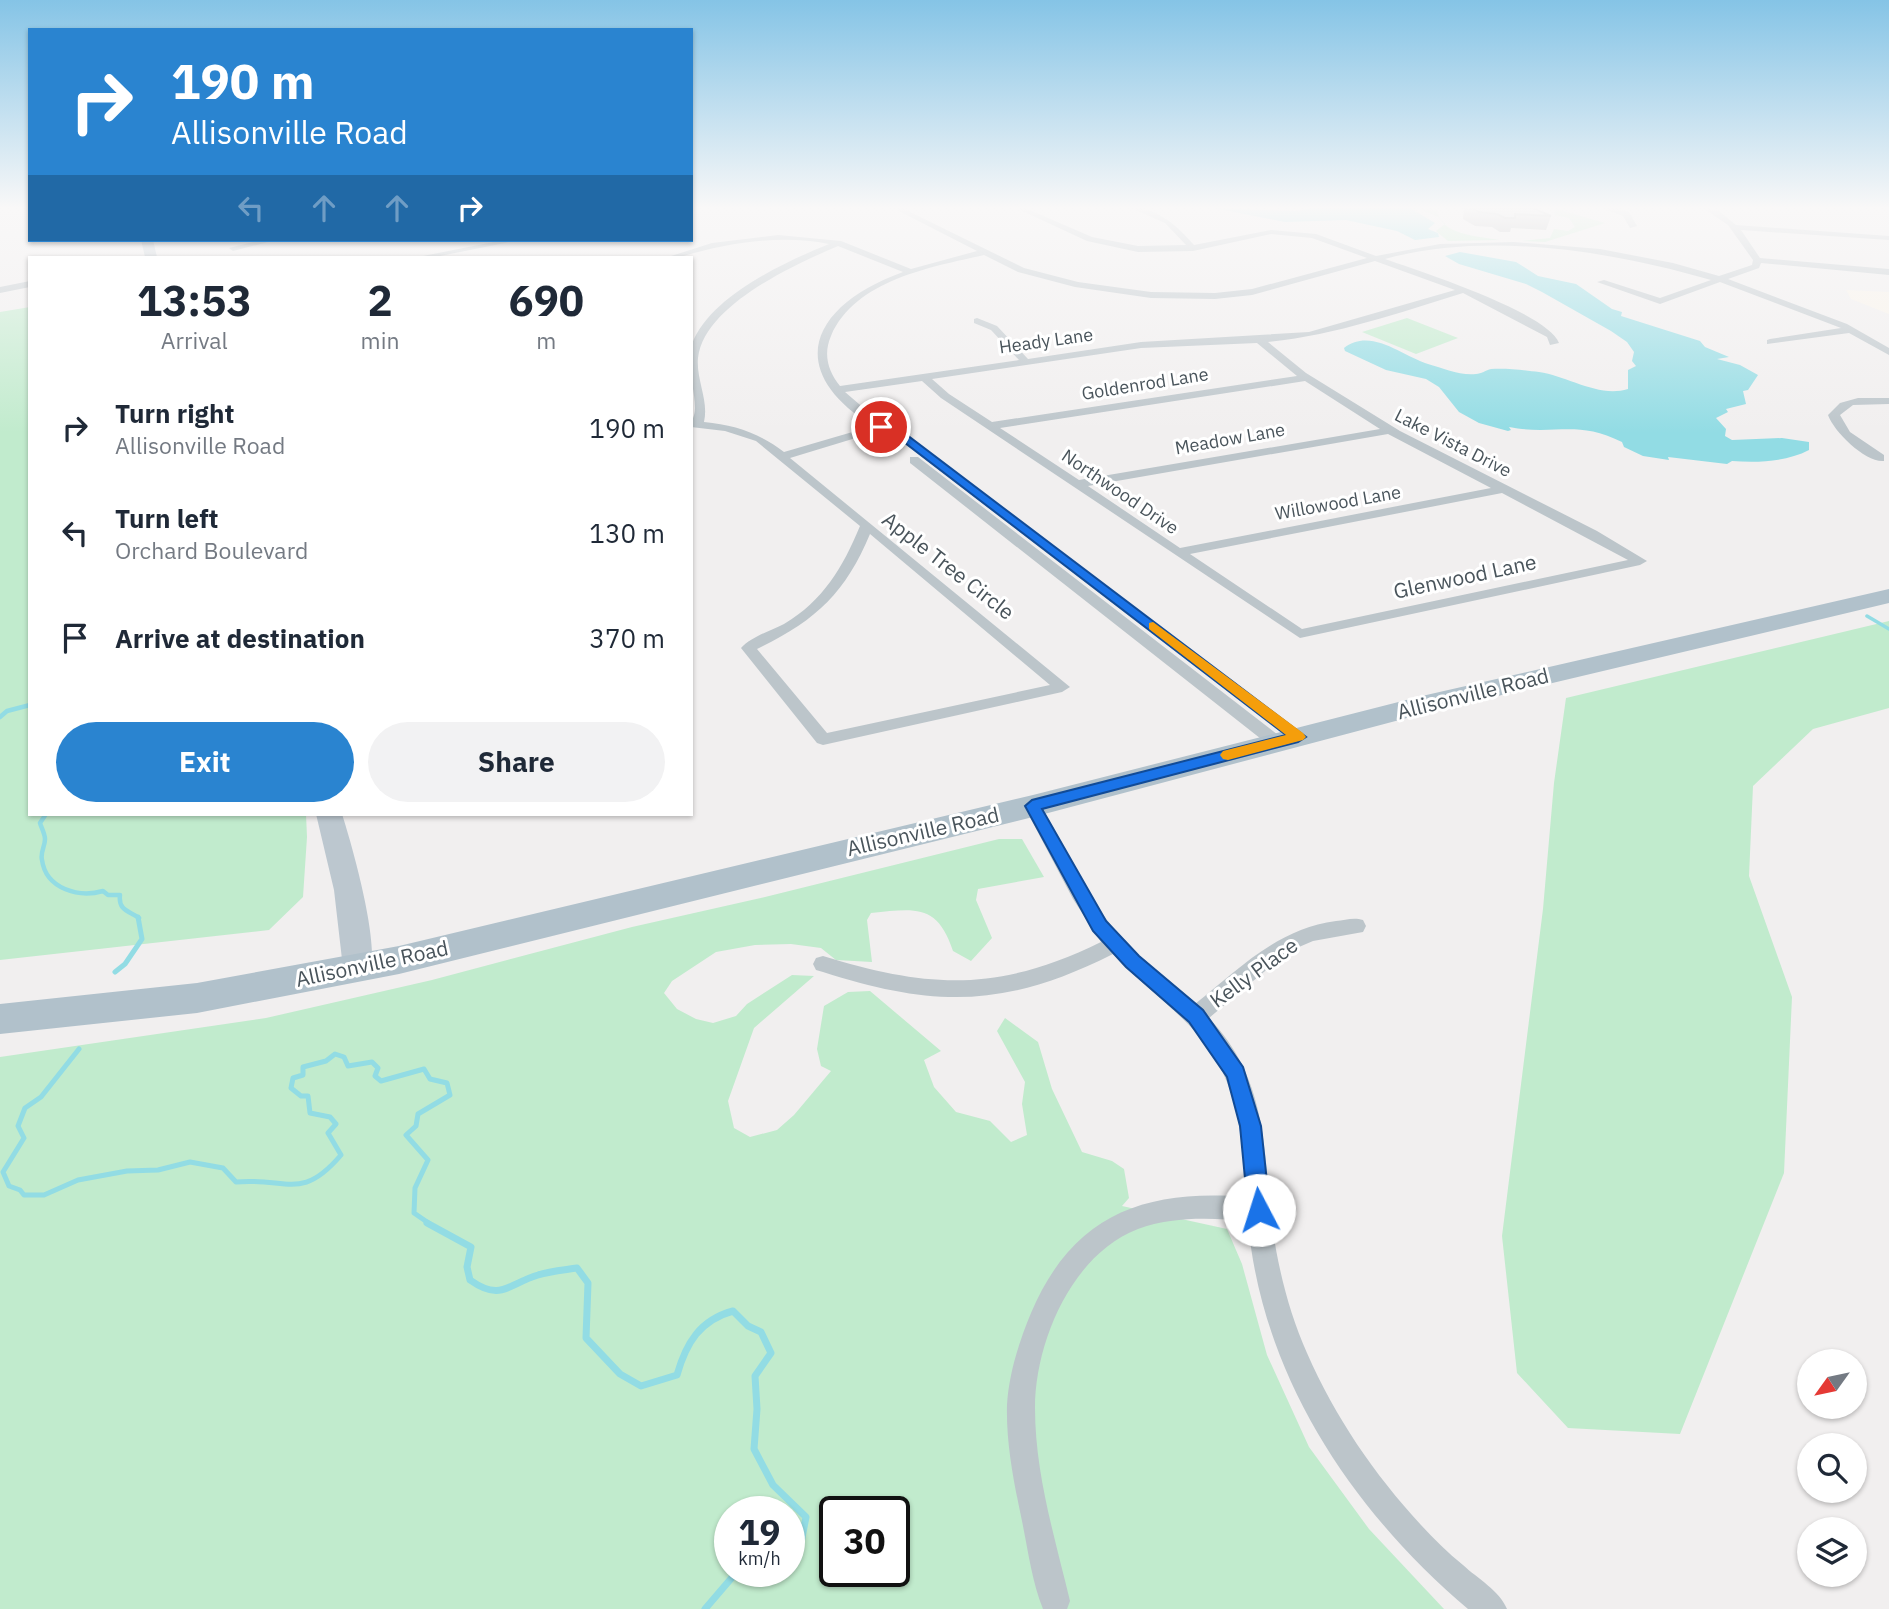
<!DOCTYPE html>
<html lang="en">
<head>
<meta charset="utf-8">
<style>
	:root { --surface:#fff; --page:#f2f2f3; --text:#1f2937; --muted:#747a83; --accent:#2a84d0 }
	body { margin:0; font-family:"IBM Plex Sans",sans-serif; background:var(--page); color:var(--text); height:100vh; display:flex; flex-direction:column; font-size:26px; white-space:nowrap }
	* { box-sizing:border-box; margin:0 }
	p { font-size:23px; color:var(--muted) }
	.icon { flex:none; width:38px; height:38px; fill:none; stroke:currentColor; stroke-width:2; stroke-linecap:round; stroke-linejoin:round }
	.map { position:relative; flex:1; overflow:hidden }
	.sheet { position:absolute; left:28px; top:256px; width:665px; height:560px; display:flex; flex-direction:column; background:var(--surface); border-radius:0px; box-shadow:0 2px 5px #0004 }
	.sheet>* { flex:none }
	.top-card { position:absolute; left:28px; top:28px; width:665px; height:214px; border-radius:0px; box-shadow:0 2px 5px #0004; background:#2a84d0; color:#fff; overflow:hidden }
	.needle { width:46px; rotate:237deg }
	.controls { position:absolute; left:1797px; top:1349px; display:grid; gap:14px }
	.controls a { display:grid; place-items:center; width:70px; height:70px; border-radius:50%; background:var(--surface); box-shadow:0 2px 5px #0004; font-size:35px }
	.speed { position:absolute; left:714px; top:1496px; display:flex; gap:14px; font-size:35px; font-weight:700; text-align:center }
	.speed>* { display:grid; place-content:center; width:91px; height:91px; border-radius:50%; background:var(--surface); box-shadow:0 2px 5px #0004; line-height:1 }
	.speed small { font-size:18px; font-weight:400 }
	.speed .limit { border:4px solid #111; border-radius:10px; background:#fff; color:#111 }
	.pin { position:absolute; display:grid; place-items:center; width:60px; height:60px; color:#fff; margin:-30px; border:4px solid #fff; border-radius:50%; box-shadow:0 2px 7px #0007 }
	.me { position:absolute; width:77px; margin:-38px; rotate:355deg; stroke-linejoin:round; filter:drop-shadow(0 0 5px #0008) }
	.turn { display:flex; align-items:center; gap:24px; height:147px; padding:0 28px; font-size:32px }
	.turn .icon { width:91px; height:91px; stroke-width:2.5 }
	.turn b { display:block; font-size:49px; line-height:60px }
	.lanes { display:flex; align-items:center; height:66px; padding:0 28px; background:#0003; justify-content:center; gap:35px; direction:ltr }
	.lanes .off { opacity:.35 }
	.eta { display:flex; justify-content:space-evenly; align-items:center; height:119px; text-align:center }
	.eta b { font-size:42px; font-weight:800; line-height:49px }
	.primary-button { display:flex; gap:14px; margin-top:auto; padding:14px 28px }
	.primary-button a { flex:1; height:80px; border-radius:42px; background:var(--accent); color:#fff; font-size:28px; font-weight:800; line-height:80px; text-align:center }
	.primary-button a+a { background:var(--page); color:var(--text) }
	ul { padding:0; list-style:none }
	li { display:flex; align-items:center; gap:21px; height:105px; padding:0 28px }
	li div { flex:1 }
	li b { display:block; font-size:26px }
	li em { font-style:normal }
	.map>svg:first-child { display:block }
	.commercial { fill:#faf4ea }
	.green { fill:#c1ebcd; fill-rule:evenodd }
	.water { fill:#92dce4 }
	.lines { fill:none; stroke-linecap:round; stroke-linejoin:round }
	.stream-far3 { stroke:#92dce4; stroke-width:3.5 }
	.stream-far2 { stroke:#92dce4; stroke-width:4.5 }
	.stream-far1 { stroke:#92dce4; stroke-width:5 }
	.stream { stroke:#92dce4; stroke-width:7 }
	.minor { fill:#bcc5ca; fill-rule:evenodd }
	.secondary { fill:#bcc7cf; fill-rule:evenodd }
	.primary { fill:#b1c1cb; fill-rule:evenodd }
	.wall { fill:#adb0b4 }
	.building { fill:#c9cdd1; stroke:#8d9092; stroke-width:2 }
	.route { fill:#1a73e8; stroke:#114b97; stroke-width:2 }
	.slow { fill:#f59e0b }
	.labels { text-anchor:middle; stroke-width:6; stroke-linejoin:round; paint-order:stroke }
	.far-street-label { font-size:18px; fill:#49545b; stroke:#fff }
	.street-label { font-size:21px; fill:#49545b; stroke:#fff }
</style>
</head>
<body>
<div class="map">
<svg width="1889" height="1609" viewBox="0 0 1889 1609">
	<rect width="100%" height="100%" fill="#f1efef"/>
	<path class="commercial" d="M1846,290L1889,292V314L1851,299Z"/>
	<path class="green" d="M1418,208H1437C1438,236 1480,236 1499,240L1448,241L1436,231L1445,224L1438,217Z
		M1549,208H1553L1605,223L1545,242L1522,241L1550,238L1554,229L1568,231L1575,227L1569,218L1555,215L1554,212L1557,211Z
		M30,307V814H306L307,837L303,897L269,930L0,960V312Z
		M1407,318L1458,338L1416,354L1362,332Z
		M1889,621V708L1813,729L1753,786L1749,876L1792,997L1784,1173L1680,1434L1568,1428L1517,1373L1502,1236L1543,909L1554,783L1566,698Z
		M999,839H1022L1044,877L978,889L976,900L992,938L971,961L953,951C937,903 915,909 871,913L867,920L872,962L836,960L821,948L791,944L755,945L716,952L672,981L664,993L677,1009L696,1019L713,1023L736,1016L747,1004L792,975L814,976L754,1028L728,1101L734,1128L750,1137L777,1130L794,1115L831,1071L821,1066L817,1049L824,1006L848,992L870,991L941,1051L924,1060L934,1087L956,1112L990,1121L1011,1142L1027,1135L1022,1104L1025,1082L997,1031L1005,1018L1038,1042L1052,1089L1082,1152L1112,1161L1124,1169L1129,1198L1122,1206L1227,1229L1242,1264L1267,1355L1309,1447L1369,1529L1444,1609H0V1057L266,1018L432,980L632,927L765,897ZM730,1512H789V1572H730ZM835,1512H894V1572H835Z"/>
	<path class="water" d="M1214,208L1295,211L1314,208H1410L1435,223L1428,229L1438,233L1439,237L1415,240L1397,231L1346,220L1285,222Z
		M1460,252L1516,262L1538,276L1576,284L1612,309L1622,312L1621,316L1700,341L1705,347L1729,357L1717,359L1740,365L1758,375L1748,390L1743,391L1746,404L1726,409L1728,412L1716,418L1726,429L1725,436L1732,440L1782,438L1809,442V450C1786,462 1757,463 1732,461L1727,464L1668,457L1669,460L1643,456L1624,447L1622,442C1576,419 1555,436 1509,427L1511,430L1508,431L1479,423L1459,412L1439,387L1426,379L1386,370L1345,351L1344,348C1371,327 1402,356 1428,364C1442,368 1461,376 1476,374C1481,374 1486,370 1491,369C1505,368 1525,370 1539,372C1568,376 1598,398 1628,389V370L1636,366L1632,361L1634,352L1627,342L1611,331L1542,292L1526,284L1459,264L1445,256Z"/>
	<g class="lines">
		<path class="stream-far3" d="M1867,616L1889,629"/>
		<path class="stream-far2" d="M0,717L7,711L30,705
			M46,814L40,823C41,827 45,834 45,839C45,847 40,852 42,860C46,889 79,898 103,891L108,895H120C118,911 130,911 139,918"/>
		<path class="stream-far1" d="M115,972L125,964L142,939L138,917
			M79,1049L41,1097L25,1108L18,1126L24,1138L3,1172L9,1186L20,1190L24,1195H44L78,1180L127,1171L158,1170L190,1162L223,1168L236,1182C287,1177 301,1202 341,1155L328,1133L336,1124L330,1117L310,1113L308,1096H301L291,1088L293,1078L303,1075V1067L326,1061L335,1054L344,1057L348,1066L372,1062L378,1068L375,1076L381,1081L424,1069L430,1079L447,1083L450,1095L418,1114L416,1126L406,1135L428,1160L415,1188L414,1213L430,1224"/>
		<path class="stream" d="M427,1223L471,1247L467,1267L470,1280C501,1302 508,1284 538,1275C550,1271 564,1270 577,1268L588,1283L586,1338L620,1374L641,1386L677,1375C686,1343 700,1320 733,1311L748,1326L761,1332L771,1353L755,1376L757,1409L754,1449L773,1485L806,1517L798,1558L789,1559
			M705,1609L735,1574L743,1572"/>
		<path class="minor" d="M893,208H902L1024,268L1078,282L1151,292L1215,293L1252,289L1367,258L1312,238L1271,234L1193,251L1138,252L1087,241L1016,208H1025L1092,237L1138,246L1186,245L1165,223L1131,208C1159,208 1177,226 1194,245L1271,230L1316,234L1376,256L1440,244L1514,242L1600,249L1673,263L1719,276L1752,265L1753,260L1728,225L1703,208L1719,211L1736,225L1889,236V240L1741,230L1760,258L1889,269V275L1761,263L1759,268L1728,279L1847,324L1889,348V355L1849,333L1767,344V340L1770,339L1841,328L1720,282L1660,304L1597,282L1604,280L1660,298L1711,280C1611,251 1486,231 1385,259C1419,271 1547,312 1559,343L1550,345L1547,337L1463,293C1398,313 1336,335 1268,342L1306,373L1400,431L1597,531L1647,561L1640,565L1300,638L941,398L922,381L845,392L873,416L899,429L1306,737L1304,741H1292L891,433L882,430L790,458L1070,687L1062,692L823,745L817,743L741,648C751,637 770,631 784,624C823,601 843,567 860,526L756,441L725,431L691,427C691,420 695,417 695,408C695,388 685,363 692,344C710,296 785,262 829,244C780,234 727,243 680,257H668L712,243L778,235L841,241L911,269L977,251ZM838,246L903,272C814,304 780,368 873,426L784,452C759,433 735,425 704,422C709,400 696,380 698,358C704,305 796,264 838,246ZM984,255L1018,272L1075,287L1151,298L1215,299L1252,295L1375,261L1455,290L1309,332L1141,342L1028,359L997,326L977,318L974,319V323L991,330L1019,360L840,386C828,371 823,354 831,336C855,280 931,267 984,255ZM1257,343L1297,376L992,422L949,394L932,379L1141,348ZM1305,381L1380,429L1079,480L1000,428ZM1388,434L1491,488L1180,548L1088,486ZM1502,493L1628,560L1302,629L1190,554ZM870,534L1050,685L827,733L757,649C815,621 845,594 870,534Z
			M1603,208H1614L1629,212L1637,226L1630,228L1623,216Z
			M261,240H276L233,251L229,248Z
			M504,240H520L435,257H418Z
			M30,281V287L0,293V287Z
			M1858,398H1889V404L1853,405L1840,415L1850,432L1884,455V461C1866,463 1834,432 1828,415L1840,403Z
			M910,457H918L1282,738L1284,742L1282,746H1270L910,463Z
			M1033,800L1039,802C1065,847 1085,895 1119,935C1142,961 1170,981 1195,1004C1239,969 1277,929 1336,921C1345,920 1354,917 1363,920L1366,926L1363,932L1313,941L1299,947L1271,966L1209,1018C1269,1081 1263,1150 1273,1231C1279,1272 1290,1315 1307,1353C1335,1417 1374,1474 1421,1525C1434,1539 1448,1553 1463,1565C1478,1579 1499,1590 1507,1609H1468C1353,1512 1261,1375 1248,1221C1212,1218 1173,1216 1138,1229C1072,1254 1035,1342 1035,1408C1035,1474 1055,1538 1070,1601L1067,1609H1043C1032,1582 1028,1550 1022,1521C1014,1483 1006,1444 1007,1405C1009,1373 1019,1342 1031,1313C1073,1214 1145,1189 1246,1197C1242,1129 1238,1074 1188,1024C1164,1000 1136,979 1113,954C1006,1008 935,1008 823,972L816,970L813,964L816,958L823,956C930,989 999,992 1101,942L1073,899L1024,806L1027,802Z"/>
		<path class="secondary" d="M141,240H153L157,257H145Z
			M316,814H342C352,845 382,950 369,977L358,981L347,977L343,968L334,890Z"/>
		<path class="primary" d="M1889,589V603L1422,714L1033,817L399,974L197,1013L0,1034V1004L197,983L399,946L1033,795L1422,696Z"/>
	</g>
	<path class="wall" d="M1464,208H1533L1551,216L1546,230L1511,228L1510,232H1500L1492,227L1475,226L1463,219Z"/>
	<path class="building" d="M1472,208H1533L1551,216L1515,214V218H1505L1497,214L1479,212Z"/>
	<linearGradient id="sky" x2="0" y2="1"><stop stop-color="#85c4e6"/><stop offset="0.48" stop-color="#f9f8f8"/><stop offset="1" stop-color="#f9f8f8" stop-opacity="0"/></linearGradient>
	<rect width="1889" height="433" fill="url(#sky)"/>
	<path class="route" d="M877,424L899,429L1306,737L1298,742L1042,809L1106,921L1139,956L1203,1010L1243,1067L1261,1126L1270,1210L1267,1217L1259,1221L1251,1217L1248,1210L1240,1126L1227,1077L1189,1022L1126,967L1093,931L1025,806L1032,800L1286,735L892,433L877,429Z"/>
	<path class="slow" d="M1153,622L1303,733L1306,737L1303,740L1228,760L1223,759L1220,755L1223,751L1286,735L1149,629V623Z"/>
	<g class="labels">
		<g class="far-street-label">
			<text transform="translate(1046 341) rotate(-8)" y="6">Heady Lane</text>
			<text transform="translate(1145 384) rotate(-9)" y="6">Goldenrod Lane</text>
			<text transform="translate(1230 439) rotate(-10)" y="6">Meadow Lane</text>
			<text transform="translate(1453 443) rotate(27)" y="6">Lake Vista Drive</text>
			<text transform="translate(1120 492) rotate(34)" y="6">Northwood Drive</text>
			<text transform="translate(1338 503) rotate(-10)" y="6">Willowood Lane</text>
		</g>
		<g class="street-label">
			<text transform="translate(948 566) rotate(38)" y="7">Apple Tree Circle</text>
			<text transform="translate(1465 577) rotate(-12)" y="7">Glenwood Lane</text>
			<text transform="translate(1473 694) rotate(-14)" y="7">Allisonville Road</text>
			<text transform="translate(923 832) rotate(-13)" y="7">Allisonville Road</text>
			<text transform="translate(372 964) rotate(-12)" y="7">Allisonville Road</text>
			<text transform="translate(1254 973) rotate(-36)" y="7">Kelly Place</text>
		</g>
	</g>
</svg>
<div class="controls">
<a><svg class="needle" viewBox="-14 -14 28 28"><path d="M0-13l5 13h-10z" fill="#e53935"/><path d="M0 13l5-13h-10z" fill="#747a83"/></svg></a>
<a><svg class="icon" aria-label="search" viewBox="0 0 24 24"><circle cx="10" cy="10" r="6"/><path d="M15 15l6 6"/></svg></a>
<a><svg class="icon" aria-label="layers" viewBox="0 0 24 24"><path d="M12 4l9 5-9 5-9-5zM3 14l9 5 9-5"/></svg></a>
</div>
<div class="speed"><div>19<small>km/h</small></div><div class="limit">30</div></div>
<div class="pin" style="left:881px;top:427px;background:#d93025"><svg class="icon" aria-label="arrive" viewBox="0 0 24 24"><path d="M6 21V4h12l-3 4 3 4H6"/></svg></div>
<svg class="me" style="left:1259px;top:1210px" viewBox="-20 -20 40 40"><circle r="19" fill="#fff"/><path d="M0-13L10 11 0 6-10 11z" fill="#1a73e8"/></svg>
<div class="top-card">
<div class="turn"><svg class="icon" aria-label="right" viewBox="0 0 24 24"><path d="M7 20v-9h11M14 6l5 5-5 5"/></svg><div><b>190 m</b>Allisonville Road</div></div>
<div class="lanes"><svg class="icon off" aria-label="left" viewBox="0 0 24 24"><path d="M17 20v-9H6M10 6l-5 5 5 5"/></svg><svg class="icon off" aria-label="ahead" viewBox="0 0 24 24"><path d="M12 20V5M6 11l6-6 6 6"/></svg><svg class="icon off" aria-label="ahead" viewBox="0 0 24 24"><path d="M12 20V5M6 11l6-6 6 6"/></svg><svg class="icon" aria-label="right" viewBox="0 0 24 24"><path d="M7 20v-9h11M14 6l5 5-5 5"/></svg></div>
</div>
<section class="sheet">
<div class="eta">
<div><b>13:53</b><p>Arrival</p></div>
<div><b>2</b><p>min</p></div>
<div><b>690</b><p>m</p></div>
</div>
<ul>
<li><svg class="icon" aria-label="right" viewBox="0 0 24 24"><path d="M7 20v-9h11M14 6l5 5-5 5"/></svg><div><b>Turn right</b><p>Allisonville Road</p></div><em>190 m</em></li>
<li><svg class="icon" aria-label="left" viewBox="0 0 24 24"><path d="M17 20v-9H6M10 6l-5 5 5 5"/></svg><div><b>Turn left</b><p>Orchard Boulevard</p></div><em>130 m</em></li>
<li><svg class="icon" aria-label="arrive" viewBox="0 0 24 24"><path d="M6 21V4h12l-3 4 3 4H6"/></svg><div><b>Arrive at destination</b></div><em>370 m</em></li>
</ul>
<div class="primary-button"><a>Exit</a><a>Share</a></div>
</section>
</div>
</body>
</html>
